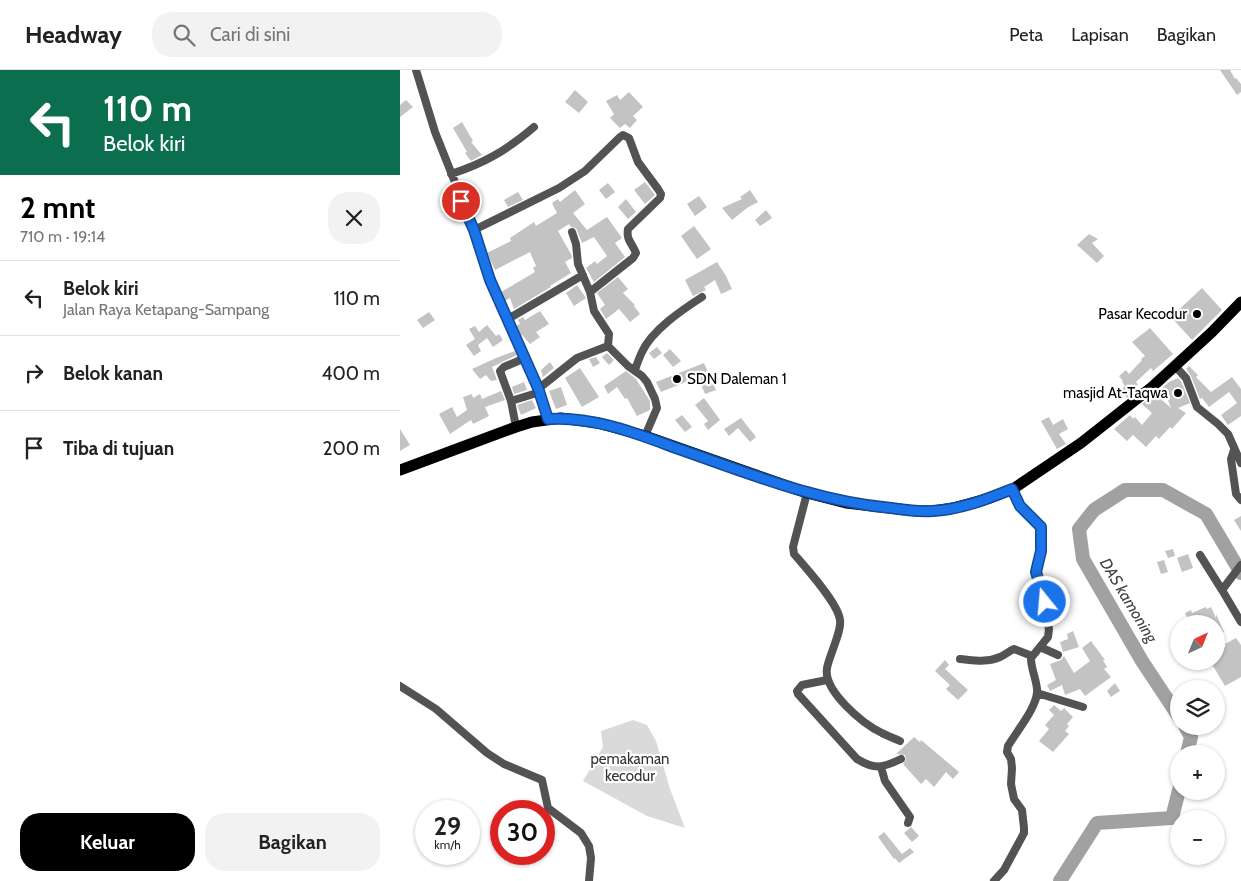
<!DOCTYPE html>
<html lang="id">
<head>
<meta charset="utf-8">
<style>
	:root { --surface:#fff; --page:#f2f2f2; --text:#222; --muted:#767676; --line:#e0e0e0; --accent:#000 }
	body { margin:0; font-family:Cabin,sans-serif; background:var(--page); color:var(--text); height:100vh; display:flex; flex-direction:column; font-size:19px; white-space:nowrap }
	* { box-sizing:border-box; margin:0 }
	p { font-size:16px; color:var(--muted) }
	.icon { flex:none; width:28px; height:28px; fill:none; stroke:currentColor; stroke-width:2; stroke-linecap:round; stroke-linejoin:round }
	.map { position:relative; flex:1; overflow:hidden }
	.panel { display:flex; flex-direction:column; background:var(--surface); width:400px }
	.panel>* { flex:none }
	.guide { background:#0b6e4f; color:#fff; overflow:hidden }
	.needle { width:32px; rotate:43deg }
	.controls { position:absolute; left:770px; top:545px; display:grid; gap:10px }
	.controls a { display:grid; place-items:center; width:55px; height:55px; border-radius:50%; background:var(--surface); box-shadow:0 1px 4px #0004; font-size:25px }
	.speed { position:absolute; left:15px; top:730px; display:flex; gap:10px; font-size:25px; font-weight:700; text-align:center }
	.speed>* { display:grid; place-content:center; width:65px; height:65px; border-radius:50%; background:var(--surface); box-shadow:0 1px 4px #0004; line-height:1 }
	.speed small { font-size:12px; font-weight:400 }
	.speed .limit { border:8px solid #d22; background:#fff; color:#111 }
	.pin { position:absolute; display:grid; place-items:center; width:42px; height:42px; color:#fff; margin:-21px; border:2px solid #fff; border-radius:50%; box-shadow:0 1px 5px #0007 }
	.me { position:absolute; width:55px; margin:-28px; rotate:343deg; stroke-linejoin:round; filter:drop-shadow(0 0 4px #0008) }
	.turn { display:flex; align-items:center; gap:18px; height:105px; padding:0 20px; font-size:22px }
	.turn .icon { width:65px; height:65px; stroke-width:2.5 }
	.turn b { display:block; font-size:35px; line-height:42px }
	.round { display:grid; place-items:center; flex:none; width:52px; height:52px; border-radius:20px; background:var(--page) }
	.headline { display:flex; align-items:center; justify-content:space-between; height:85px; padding:0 20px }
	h1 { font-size:30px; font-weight:700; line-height:38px; color:var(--accent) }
	.action { display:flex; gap:10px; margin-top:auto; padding:10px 20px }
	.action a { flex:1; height:58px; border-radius:20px; background:var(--accent); color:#fff; font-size:20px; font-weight:700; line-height:58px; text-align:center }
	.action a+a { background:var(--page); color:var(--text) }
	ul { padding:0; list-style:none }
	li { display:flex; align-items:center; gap:15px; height:75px; padding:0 20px; border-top:1px solid var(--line) }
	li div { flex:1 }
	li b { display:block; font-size:19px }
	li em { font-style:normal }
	header { display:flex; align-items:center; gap:30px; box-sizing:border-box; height:70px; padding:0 25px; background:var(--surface); border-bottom:1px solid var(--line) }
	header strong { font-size:24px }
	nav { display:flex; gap:28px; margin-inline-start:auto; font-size:18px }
	.search { width:350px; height:45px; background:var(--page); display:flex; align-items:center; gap:12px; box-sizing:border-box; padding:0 18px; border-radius:20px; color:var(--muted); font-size:19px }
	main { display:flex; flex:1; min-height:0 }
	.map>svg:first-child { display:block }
	.green { fill:#dadada }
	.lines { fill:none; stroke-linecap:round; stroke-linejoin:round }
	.river { stroke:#a1a1a1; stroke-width:14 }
	.building { fill:#c3c3c3 }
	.street { stroke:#535353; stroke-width:8 }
	.primary { stroke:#000; stroke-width:11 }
	.route-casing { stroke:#114b97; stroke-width:12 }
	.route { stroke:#1a73e8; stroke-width:9 }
	.poi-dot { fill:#000; stroke:#fff; stroke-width:2 }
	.labels { text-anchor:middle; stroke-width:4.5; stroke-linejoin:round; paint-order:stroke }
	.poi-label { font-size:15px; fill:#000; stroke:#fff; text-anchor:end }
	.park-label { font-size:15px; fill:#313131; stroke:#fff }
	.water-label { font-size:16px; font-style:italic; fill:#424242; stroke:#fff }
</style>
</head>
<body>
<header>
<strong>Headway</strong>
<div class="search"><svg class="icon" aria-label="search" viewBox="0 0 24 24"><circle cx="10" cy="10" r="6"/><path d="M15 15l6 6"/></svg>Cari di sini</div>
<nav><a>Peta</a><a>Lapisan</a><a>Bagikan</a></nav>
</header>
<main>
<section class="panel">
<div class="guide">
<div class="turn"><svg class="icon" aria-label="left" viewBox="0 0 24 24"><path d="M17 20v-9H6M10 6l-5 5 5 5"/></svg><div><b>110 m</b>Belok kiri</div></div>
</div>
<div class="headline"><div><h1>2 mnt</h1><p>710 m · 19:14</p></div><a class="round"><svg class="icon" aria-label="close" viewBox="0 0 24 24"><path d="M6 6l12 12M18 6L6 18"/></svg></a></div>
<ul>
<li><svg class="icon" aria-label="left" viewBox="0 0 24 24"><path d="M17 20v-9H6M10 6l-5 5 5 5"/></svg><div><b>Belok kiri</b><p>Jalan Raya Ketapang-Sampang</p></div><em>110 m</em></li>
<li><svg class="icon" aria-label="right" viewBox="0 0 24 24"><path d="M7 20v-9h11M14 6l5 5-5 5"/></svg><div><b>Belok kanan</b></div><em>400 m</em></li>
<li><svg class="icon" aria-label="arrive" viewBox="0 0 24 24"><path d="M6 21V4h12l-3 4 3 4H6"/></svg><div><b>Tiba di tujuan</b></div><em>200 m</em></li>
</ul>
<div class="action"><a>Keluar</a><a>Bagikan</a></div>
</section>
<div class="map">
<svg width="841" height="811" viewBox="0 0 841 811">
	<rect width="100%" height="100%" fill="#fff"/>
	<path class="green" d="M233,650L247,655L256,671L270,719L285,758L247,746L183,711L203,677L201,661Z"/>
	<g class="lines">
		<path class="river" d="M779,647L742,591L683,489L679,459L694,440L725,420H763L806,444L841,503
			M785,656L791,667L787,684
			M660,811L697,753L772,748L779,720"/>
	</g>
	<path class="building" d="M820,0H830L835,9L836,8L841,14V22L837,25Z
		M175,20L188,32L179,43L165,32Z
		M229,22L243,37L233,46L237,50L230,58L225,54L220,58L210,48L214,44L206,31L217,25L220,30Z
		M6,30L13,37L0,47V35Z
		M62,52L73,71L71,72L82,85L71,91L65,83L67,82L53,58Z
		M245,112L255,125L245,134L234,120Z
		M208,113L215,122L206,129L199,120Z
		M175,120L185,134L173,143L187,160L207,147L222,168L215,173L225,187L194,212L186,198L195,191L197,194L207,186L194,167L182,173L176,158L171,157L169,154L158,161L172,186V188L165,192L171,203L150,216L151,217L114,239L110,228L105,231L101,222L135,202L133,198L136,196L130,182L95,200L87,183L111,171L110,168L134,152L136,156L157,143L152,133L158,129L160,132Z
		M350,120L358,132L347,138L332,150L322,138L342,129L340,127Z
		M118,122L123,130L108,137L104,130Z
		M299,126L307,137L295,146L287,134Z
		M226,129L236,142L228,149L218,137Z
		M366,140L372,148L360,156L355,150Z
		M294,156L311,179L297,189L281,166Z
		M689,164L698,169L692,173L704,186L697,193L677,175Z
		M317,192L326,206L332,219L321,224L315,210L304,217L306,220L293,226L285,210Z
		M218,207L228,219L223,223L235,235L234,236L240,244L230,252L219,239L206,249L200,239L205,235L197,223Z
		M177,215L186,228L174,236L166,223Z
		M802,218L822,240L792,270L771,247Z
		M140,241L149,254L136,262L140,267L130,274L122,265H121L116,256L120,254L118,250L123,247L125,250Z
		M29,242L35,250L23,258L17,250Z
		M87,255L96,266L99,264L103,270L93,277L87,268L78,275L81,281L74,286L66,275L75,269L69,259L75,256L79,262Z
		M750,258L773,284L753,301L751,298L736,312L738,315L735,318L736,320L727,328L720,320L725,316L722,312L723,311L719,306L726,300L729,304L742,290L741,289L745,286L732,272Z
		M257,277L262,283L254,289L249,283Z
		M270,279L281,291L273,297L263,285Z
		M115,281L117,285L92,297L97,310L91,311L86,305L80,309L72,299L96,288Z
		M207,283L214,290L209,295L202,287Z
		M196,287L200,293L193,297L189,289Z
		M150,292L154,298L143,307L141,300Z
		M304,293L316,320L305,324L298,307L261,322L256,312Z
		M789,296L798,305L796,307L811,322L832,307L841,319V346L828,355L821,345L837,333L829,322L809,337L802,328L800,329L791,306L786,299Z
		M180,298L199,327L182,337L165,308Z
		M226,301L236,309L250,331V340L237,346L227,328L225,329L217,317L208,324L204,316Z
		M778,308L781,311L790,333L778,338L786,343L772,359L770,357L759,369L756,366L746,377L733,365L727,371L714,359L730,345L733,349L735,347L742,355L752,343L742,334L755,324L771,338L763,317L769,312Z
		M124,312L127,320L114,324L112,317Z
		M161,317L167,335L156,339L149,321Z
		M101,321L105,330L85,337L89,346L73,354L71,350L50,364L39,344L52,337L57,347L67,340L63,327L72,324L73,328L80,324L82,329Z
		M304,328L320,350L308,360L304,354L308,351L295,335Z
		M132,330L136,338L121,345L117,335Z
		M282,345L292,357L285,362L275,350Z
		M649,347L653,355L663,349L668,359L659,364L666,374L657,379L641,351Z
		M341,348L356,367L350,372L338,358L329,366L324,359Z
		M0,359L10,375L0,381Z
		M841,446V461L834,450Z
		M773,479L775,486L768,488L765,481Z
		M788,484L793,498L782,502L777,488Z
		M764,490L768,502L761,504L757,492Z
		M806,537L807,539L811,537L816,548V544L824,562L816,566V554H790L785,543L791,540L792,543Z
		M673,561L679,577L663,582L660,572L668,569L667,564Z
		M836,568L841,575V607L825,616L810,591H816V584L822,581L821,579L826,576L825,574Z
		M691,571L705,590H703L707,597L704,599L711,607L685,626L680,619L665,625L662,615L650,621L647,615L656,610L650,594L661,590L664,586L674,603L690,591L682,578Z
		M545,590L549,595L545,599L568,620L558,630L546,619L550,615L535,601Z
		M715,613L720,621L711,627L707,621Z
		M654,635L661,641L664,638L673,647L667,654L669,656L665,661L669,664L653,682L639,671L649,659L645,655L654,645L649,640Z
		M514,667L520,672L521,670L559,702L553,709L546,702L534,717L526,709L521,714L503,694L506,690L505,685L496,684Z
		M511,757L519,766L512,772L504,763Z
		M484,762L502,784L510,778L514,782L499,793L495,788L494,789L478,767Z"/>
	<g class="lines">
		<path class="street" d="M16,0L35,62L74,160L90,210L138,319L148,349
			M51,104C85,93 107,80 134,57
			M74,160L159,118L185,101L220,67L223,65L229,68L238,92L258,119L261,124L260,128L228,159C226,170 232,173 236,183L233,188L190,222
			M172,162L176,174L178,194L190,222L194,241L209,264L208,276L228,296L242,306L247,312L255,329L257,338L245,366
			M108,249L183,205
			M775,296L786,308L797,337L818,354L828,364L841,393
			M235,300C237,294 239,288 242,282C252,260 282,240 302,227
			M138,319L177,288L208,276
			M111,331L140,322
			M116,357L111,331L100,301L104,297L125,288
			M834,380L831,389L836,424L841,430
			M407,423L393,477L394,484C406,498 438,533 440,550C442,561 429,586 427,598C423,621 463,654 482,663C487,666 494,668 500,671
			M800,485L822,520
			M841,495L822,520L841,552
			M640,577L658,585
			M560,589C573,590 587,593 600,587C605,585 609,581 614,579L632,586
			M427,610L402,615L397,621L398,624L457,689C475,700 482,698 501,689
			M0,616L36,639L87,683L104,694L142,710L148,738L181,763L189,776L191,788L189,811
			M637,623L683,637
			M481,697L485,711L510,747L508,753
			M594,811L604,800L624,763V758L622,740L614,729L611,714L612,698L611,689L607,682L608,676C616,662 639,635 637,619C636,608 631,599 631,588L648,567L649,559L645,543L644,527L636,502L641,481V457L620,436L613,419"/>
		<path class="primary" d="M0,400L116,357L132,352L161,348L198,353L245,366L407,423L446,433L516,441H533L553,438L590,428L613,419L681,373L752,317L812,262L841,232"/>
	</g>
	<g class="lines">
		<g class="route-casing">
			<path id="route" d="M61,131L74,160L90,210L138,318L148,349C193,346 235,363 276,378C348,403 415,431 491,438C505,440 518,442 532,441C560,440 587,429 612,419L620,436L641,457V481L636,502L645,532"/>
		</g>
		<use href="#route" class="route"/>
	</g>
	<g class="poi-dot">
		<circle cx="797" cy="244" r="5"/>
		<circle cx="277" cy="309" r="5"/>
		<circle cx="778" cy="323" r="5"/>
	</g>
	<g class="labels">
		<g class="poi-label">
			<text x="787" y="249">Pasar Kecodur</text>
			<text x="287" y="314" text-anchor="start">SDN Daleman 1</text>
			<text x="768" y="328">masjid At-Taqwa</text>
		</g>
		<g class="park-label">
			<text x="230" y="694">pemakaman<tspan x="230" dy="17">kecodur</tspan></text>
		</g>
		<g class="water-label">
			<text transform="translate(729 530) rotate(59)" y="6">DAS kamoning</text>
		</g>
	</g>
</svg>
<div class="controls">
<a><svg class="needle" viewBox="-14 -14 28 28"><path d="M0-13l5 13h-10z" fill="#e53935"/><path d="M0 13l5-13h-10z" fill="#767676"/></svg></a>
<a><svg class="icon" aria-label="layers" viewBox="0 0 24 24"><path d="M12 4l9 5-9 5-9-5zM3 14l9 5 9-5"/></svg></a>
<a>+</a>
<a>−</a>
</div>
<div class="speed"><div>29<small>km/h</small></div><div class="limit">30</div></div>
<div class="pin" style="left:61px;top:131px;background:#d93025"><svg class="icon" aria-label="arrive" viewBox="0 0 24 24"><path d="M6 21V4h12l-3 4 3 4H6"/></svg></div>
<svg class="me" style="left:645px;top:532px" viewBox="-20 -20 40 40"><circle r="17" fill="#1a73e8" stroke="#fff" stroke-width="3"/><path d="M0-11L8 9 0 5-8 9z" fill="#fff"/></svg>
</div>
</main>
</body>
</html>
